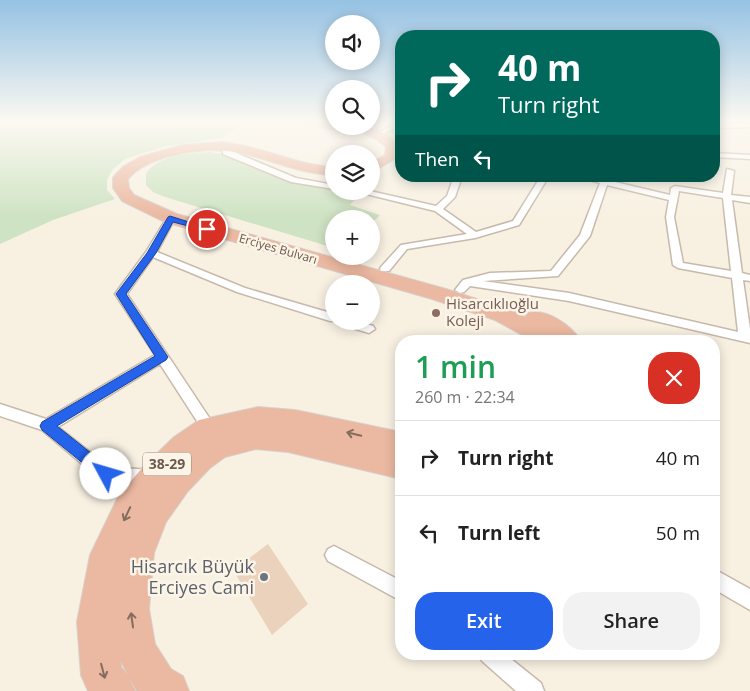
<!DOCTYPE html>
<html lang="en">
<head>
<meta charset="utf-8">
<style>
	:root { --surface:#fff; --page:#f2f2f2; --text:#222; --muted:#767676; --line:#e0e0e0; --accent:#2563eb }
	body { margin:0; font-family:"Open Sans",sans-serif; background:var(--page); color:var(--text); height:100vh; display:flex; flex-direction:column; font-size:19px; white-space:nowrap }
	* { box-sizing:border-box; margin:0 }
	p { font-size:16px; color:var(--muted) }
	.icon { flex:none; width:28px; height:28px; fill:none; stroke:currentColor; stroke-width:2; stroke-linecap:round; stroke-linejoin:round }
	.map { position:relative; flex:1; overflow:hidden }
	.side { position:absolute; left:395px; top:335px; width:325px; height:325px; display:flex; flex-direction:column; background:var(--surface); border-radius:20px; box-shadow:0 2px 12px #0003 }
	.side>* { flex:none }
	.top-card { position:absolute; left:395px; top:30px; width:325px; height:152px; border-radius:20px; box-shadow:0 2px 12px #0003; background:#00695c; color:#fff; overflow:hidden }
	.tools { position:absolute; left:325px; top:15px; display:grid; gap:10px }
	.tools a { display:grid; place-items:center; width:55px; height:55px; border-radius:50%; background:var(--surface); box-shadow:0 2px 12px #0003; font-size:25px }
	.pin { position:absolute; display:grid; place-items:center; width:42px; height:42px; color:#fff; margin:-21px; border:2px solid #fff; border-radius:50%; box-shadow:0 1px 5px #0007 }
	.me { position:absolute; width:55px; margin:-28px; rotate:309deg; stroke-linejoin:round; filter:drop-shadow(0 0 4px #0008) }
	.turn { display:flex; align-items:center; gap:18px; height:105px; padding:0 20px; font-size:22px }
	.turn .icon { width:65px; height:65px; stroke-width:2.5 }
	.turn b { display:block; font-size:35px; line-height:42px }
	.then { display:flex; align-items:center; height:48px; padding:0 20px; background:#0003; gap:10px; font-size:19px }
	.round { display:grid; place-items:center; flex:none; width:52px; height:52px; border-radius:20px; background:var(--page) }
	.headline { display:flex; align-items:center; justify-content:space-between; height:85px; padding:0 20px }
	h1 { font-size:30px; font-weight:600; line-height:38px; color:#1e9e55 }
	.button { display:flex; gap:10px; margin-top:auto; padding:10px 20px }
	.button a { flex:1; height:58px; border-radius:20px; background:var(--accent); color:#fff; font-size:20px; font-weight:600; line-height:58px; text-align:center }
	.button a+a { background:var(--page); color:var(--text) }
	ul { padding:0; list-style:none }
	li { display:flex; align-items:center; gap:15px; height:75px; padding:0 20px; border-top:1px solid var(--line) }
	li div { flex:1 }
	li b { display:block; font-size:19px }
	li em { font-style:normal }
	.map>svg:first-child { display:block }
	.green { fill:#cee3c3 }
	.building { fill:#ead2bd }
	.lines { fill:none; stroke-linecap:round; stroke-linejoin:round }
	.street-casing { stroke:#c7b9ab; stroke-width:3 }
	.highway-casing { stroke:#d6d1cd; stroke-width:2 }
	.street { fill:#fff; fill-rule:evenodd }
	.highway { fill:#ebb8a1; fill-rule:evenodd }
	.oneway { stroke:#856c5d }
	.route { fill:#2563eb; stroke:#184099 }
	.education-dot { fill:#8d6e63; stroke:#fcf5e7; stroke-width:2 }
	.worship-dot { fill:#6b7280; stroke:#fcf5e7; stroke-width:2 }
	.labels { text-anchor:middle; stroke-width:5; stroke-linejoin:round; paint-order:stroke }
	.far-street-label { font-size:12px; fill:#6c594c; stroke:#fcf5e7 }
	.shield { fill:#fcf5e7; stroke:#97887a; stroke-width:1 }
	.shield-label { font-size:14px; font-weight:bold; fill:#6c594c }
	.education-label { font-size:15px; fill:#785e54; stroke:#fcf5e7; text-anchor:start }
	.near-worship-label { font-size:18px; fill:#5b616d; stroke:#fcf5e7; text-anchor:end }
</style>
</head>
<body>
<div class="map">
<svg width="750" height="691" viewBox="0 0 750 691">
	<rect width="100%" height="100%" fill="#f8f1e2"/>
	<path class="green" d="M0,121H246L222,138L166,146L125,159L113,169L107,180V190L115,199L53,220L0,244Z
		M210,152L223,154L280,177L334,189V191L360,194L350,205L380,215L371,224V219H334V248L165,197L153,192L146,185V174C157,155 190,153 210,152Z"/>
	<path class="building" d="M268,544L308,604L272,635L233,570Z"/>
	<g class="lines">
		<g class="street-casing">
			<path id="street" d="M401,121V125L379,136L374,135Z
				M750,123V127L714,128V124Z
				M223,150H229L296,178L334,185V189L291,182L223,154Z
				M714,153L750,155V159L714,157Z
				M727,169L734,171L731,195L750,197V203L732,200L742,273L750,275V281L743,280L750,329V343L569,301L470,286L464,292L460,293L455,290L463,280L490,273L551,271L580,235L600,183L576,176H591L603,179L607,176H617L611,181L670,195L671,188L675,186L723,193ZM607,185L669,200L666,217L673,265L678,268L732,278L738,332L569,293L483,281L558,276L590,236ZM679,191L723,198L731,271L683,263L674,217Z
				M454,176H462L455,197L443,209L476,232L513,221L541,176H549L519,225L475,238L407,249L389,271H381L380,269L381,267L401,245L467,234L435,211L354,191H370L436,206L447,196Z
				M171,215L175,218L157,252L245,288L334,314V321H336H330L237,292L153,257L127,294L216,428L214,432L209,434L204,432L160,364L58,427L109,467L151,470L157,472L159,477L157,482L151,484L106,481L100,479L42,430L0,416V404L46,419L155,355L115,294L146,252L168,216Z
				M337,321H357L373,326L375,329L369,333L339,324Z
				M334,546L401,581V601L328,561L325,555L328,549Z
				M714,569L750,589V610L714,589Z
				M479,654H505L541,683L544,691H516L482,661Z"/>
		</g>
		<g class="highway-casing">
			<path id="highway" d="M303,121L334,122V126H340L334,130L305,124Z
				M347,126C368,126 386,129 400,147L398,157L371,173V163L385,155L386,147L376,139Z
				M222,142C261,146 295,165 334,167V175C300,174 272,160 240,153C218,148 194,150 171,156C155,160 139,166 128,179L129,188L134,195L177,214L446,289L511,310L525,317L528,313C546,308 571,325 581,341H533L495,320L432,299L165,222L122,201L113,188V178L115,175L124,166L140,157L182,145Z
				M258,407L295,410L401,432V479L288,452L256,449L225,457L210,468L188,491L166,522L154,553L149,609L155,644L171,669L183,676L189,691H137L129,677L135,691H88L81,675L77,622L90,555L119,495L143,467L174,437L199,420ZM121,661L128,675L121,667Z"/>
		</g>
		<use href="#street" class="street"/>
		<use href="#highway" class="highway"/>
	</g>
	<defs><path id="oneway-shaft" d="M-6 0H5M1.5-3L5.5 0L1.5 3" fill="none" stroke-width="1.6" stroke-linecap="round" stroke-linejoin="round" transform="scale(1.25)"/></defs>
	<g class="oneway">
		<use href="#oneway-shaft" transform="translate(354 434) rotate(-167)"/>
		<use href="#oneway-shaft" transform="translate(127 514) rotate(115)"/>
		<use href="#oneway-shaft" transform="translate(132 620) rotate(-98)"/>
		<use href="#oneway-shaft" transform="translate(103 671) rotate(75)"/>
	</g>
	<linearGradient id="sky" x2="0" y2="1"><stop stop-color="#95c2e4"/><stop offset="0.56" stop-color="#fcf9f2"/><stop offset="1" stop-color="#fcf9f2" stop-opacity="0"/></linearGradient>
	<rect width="750" height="218" fill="url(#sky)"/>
	<path class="route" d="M170,216L211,229L207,231L173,222L156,253L126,294L168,357L166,360L57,426L111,469L113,474L111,478L106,480L101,478L42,430L40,426L42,422L155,356L116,294L147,253L168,217Z"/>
	<circle class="education-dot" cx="436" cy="313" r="5"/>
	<circle class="worship-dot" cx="264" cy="577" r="5"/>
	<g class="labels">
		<g class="far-street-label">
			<text transform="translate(278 249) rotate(16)" y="4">Erciyes Bulvarı</text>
		</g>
		<rect class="shield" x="143" y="452.5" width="48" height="23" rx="4"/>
		<g class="shield-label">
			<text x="167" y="469">38-29</text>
		</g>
		<g class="education-label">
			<text x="446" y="309">Hisarcıklıoğlu<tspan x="446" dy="17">Koleji</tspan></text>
		</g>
		<g class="near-worship-label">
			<text x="254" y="573">Hisarcık Büyük<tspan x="254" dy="21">Erciyes Cami</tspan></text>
		</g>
	</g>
</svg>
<div class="tools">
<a><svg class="icon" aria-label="sound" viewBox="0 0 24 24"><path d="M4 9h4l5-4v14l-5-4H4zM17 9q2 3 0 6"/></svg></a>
<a><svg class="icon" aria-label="search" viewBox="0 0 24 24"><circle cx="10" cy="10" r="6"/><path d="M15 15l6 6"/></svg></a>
<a><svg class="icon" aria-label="layers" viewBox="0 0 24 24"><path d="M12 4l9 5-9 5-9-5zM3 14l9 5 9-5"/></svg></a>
<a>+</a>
<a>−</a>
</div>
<div class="pin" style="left:207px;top:229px;background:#d93025"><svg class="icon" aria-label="arrive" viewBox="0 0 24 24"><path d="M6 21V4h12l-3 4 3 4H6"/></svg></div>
<svg class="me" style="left:106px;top:474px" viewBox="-20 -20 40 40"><circle r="19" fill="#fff"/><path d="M0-13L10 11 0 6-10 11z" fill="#2563eb"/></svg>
<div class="top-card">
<div class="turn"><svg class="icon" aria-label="right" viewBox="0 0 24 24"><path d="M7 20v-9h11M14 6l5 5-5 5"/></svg><div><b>40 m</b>Turn right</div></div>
<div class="then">Then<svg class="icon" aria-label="left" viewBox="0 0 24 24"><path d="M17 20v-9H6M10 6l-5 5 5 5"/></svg></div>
</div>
<section class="side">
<div class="headline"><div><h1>1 min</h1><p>260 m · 22:34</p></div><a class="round" style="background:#d93025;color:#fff"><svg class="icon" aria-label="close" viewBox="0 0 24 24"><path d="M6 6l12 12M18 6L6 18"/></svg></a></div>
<ul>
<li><svg class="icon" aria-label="right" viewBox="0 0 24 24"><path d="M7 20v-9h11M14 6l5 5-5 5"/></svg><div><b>Turn right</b></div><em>40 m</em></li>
<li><svg class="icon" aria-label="left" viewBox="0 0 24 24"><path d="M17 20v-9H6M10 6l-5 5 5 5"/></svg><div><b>Turn left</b></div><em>50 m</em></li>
</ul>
<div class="button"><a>Exit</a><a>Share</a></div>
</section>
</div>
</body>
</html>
